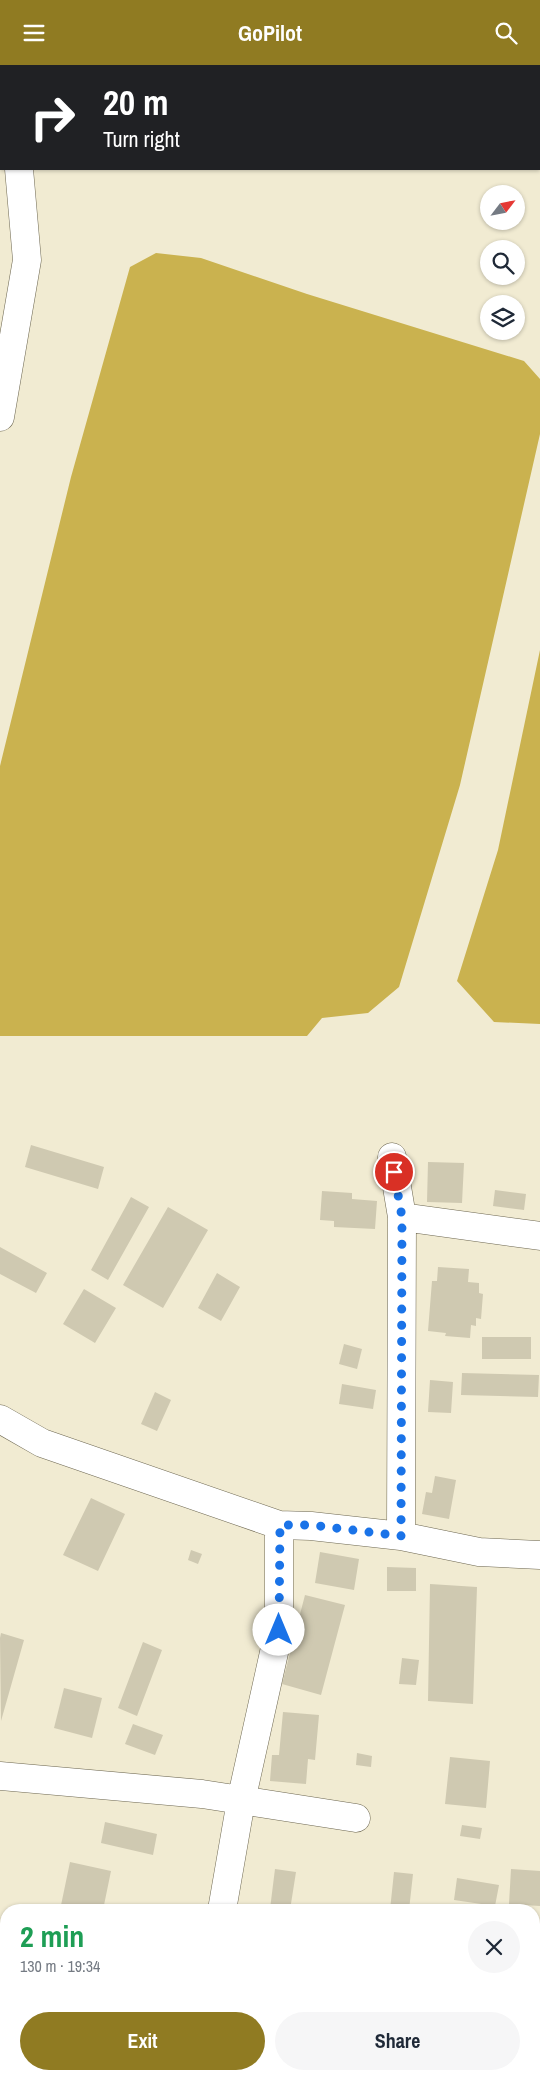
<!DOCTYPE html>
<html lang="en">
<head>
<meta charset="utf-8">
<style>
	:root { --surface:#fff; --page:#f6f6f7; --text:#1f2937; --muted:#747a83; --accent:#907b22 }
	body { margin:0; font-family:"Archivo Narrow",sans-serif; background:var(--page); color:var(--text); height:100vh; display:flex; flex-direction:column; font-size:19px; white-space:nowrap }
	* { box-sizing:border-box; margin:0 }
	p { font-size:16px; color:var(--muted) }
	.icon { flex:none; width:28px; height:28px; fill:none; stroke:currentColor; stroke-width:2; stroke-linecap:round; stroke-linejoin:round }
	.map { position:relative; flex:1; overflow:hidden }
	.side { position:absolute; left:0px; top:1839px; width:540px; height:176px; display:flex; flex-direction:column; background:var(--surface); border-radius:20px 20px 0 0; box-shadow:0 1px 4px #0004 }
	.side>* { flex:none }
	.banner { position:absolute; left:0px; top:0px; width:540px; height:105px; box-shadow:0 1px 4px #0004; background:#202124; color:#fff; overflow:hidden }
	.needle { width:32px; rotate:58deg }
	.fabs { position:absolute; left:480px; top:120px; display:grid; gap:10px }
	.fabs a { display:grid; place-items:center; width:45px; height:45px; border-radius:50%; background:var(--surface); box-shadow:0 1px 4px #0004; font-size:25px }
	.pin { position:absolute; display:grid; place-items:center; width:42px; height:42px; color:#fff; margin:-21px; border:2px solid #fff; border-radius:50%; box-shadow:0 1px 5px #0007 }
	.me { position:absolute; width:55px; margin:-28px; rotate:0deg; stroke-linejoin:round; filter:drop-shadow(0 0 4px #0008) }
	.turn { display:flex; align-items:center; gap:18px; height:105px; padding:0 20px; font-size:22px }
	.turn .icon { width:65px; height:65px; stroke-width:2.5 }
	.turn b { display:block; font-size:35px; line-height:42px }
	.round { display:grid; place-items:center; flex:none; width:52px; height:52px; border-radius:26px; background:var(--page) }
	.headline { display:flex; align-items:center; justify-content:space-between; height:85px; padding:0 20px }
	h1 { font-size:30px; font-weight:700; line-height:38px; color:#1e9e55 }
	.button { display:flex; gap:10px; margin-top:auto; padding:10px 20px }
	.button a { flex:1; height:58px; border-radius:30px; background:var(--accent); color:#fff; font-size:20px; font-weight:700; line-height:58px; text-align:center }
	.button a+a { background:var(--page); color:var(--text) }
	header { display:flex; justify-content:space-between; align-items:center; height:65px; padding:0 20px; background:var(--accent); color:#fff; font-size:22px; font-weight:700 }
	.map>svg:first-child { display:block }
	.water { fill:#cab24f }
	.building { fill:#cfc9b1 }
	.lines { fill:none; stroke-linecap:round; stroke-linejoin:round }
	.minor-casing { stroke:#6d6751; stroke-width:29 }
	.minor { stroke:#fff; stroke-width:28 }
	.route { stroke:#1a73e8; stroke-width:9; stroke-dasharray:0 16.2 }
</style>
</head>
<body>
<header><svg class="icon" aria-label="menu" viewBox="0 0 24 24"><path d="M4 6h16M4 12h16M4 18h16"/></svg>GoPilot<svg class="icon" aria-label="search" viewBox="0 0 24 24"><circle cx="10" cy="10" r="6"/><path d="M15 15l6 6"/></svg></header>
<div class="map">
<svg width="540" height="2014" viewBox="0 0 540 2014">
	<rect width="100%" height="100%" fill="#f1ebd2"/>
	<path class="water" d="M156,188L201,193L307,229L524,296L540,314V369L460,720L399,922L368,948L322,953L307,971H0V701L71,412L130,202Z
		M540,585V959L494,957L457,916L498,785Z"/>
	<path class="building" d="M31,1080L104,1102L98,1124L25,1102Z
		M428,1097L464,1098L462,1138L427,1137Z
		M495,1125L526,1129L524,1145L493,1141Z
		M322,1126L352,1128V1134L377,1136L375,1164L334,1162V1156L320,1155Z
		M131,1132L149,1142L108,1215L91,1205Z
		M168,1142L208,1165L163,1243L123,1220Z
		M0,1182L47,1208L36,1228L0,1209Z
		M438,1202L469,1204L468,1217L479,1218V1228L483,1229L481,1254L476,1253V1261L471,1260L470,1273L445,1271L446,1268L428,1266L432,1216H437Z
		M217,1208L240,1222L221,1256L198,1243Z
		M84,1224L116,1243L95,1278L63,1259Z
		M482,1272H531V1294H482Z
		M344,1279L362,1284L357,1304L339,1299Z
		M462,1308L539,1310L538,1332L461,1330Z
		M430,1315L453,1317L451,1348L428,1347Z
		M342,1319L376,1325L373,1344L339,1339Z
		M155,1327L171,1335L157,1366L141,1359Z
		M435,1411L456,1415L449,1454L422,1449L426,1427L432,1428Z
		M91,1433L125,1449L98,1506L63,1490Z
		M191,1485L202,1489L198,1499L188,1495Z
		M320,1487L359,1494L354,1525L315,1518Z
		M387,1502L416,1503V1526H387Z
		M430,1519L477,1522L473,1639L428,1636Z
		M305,1530L345,1540L321,1630L282,1619Z
		M1,1568L24,1575L1,1656L0,1573Z
		M143,1577L162,1585L137,1651L118,1643Z
		M402,1593L419,1595L416,1620L399,1619Z
		M64,1623L102,1633L92,1673L54,1663Z
		M283,1647L319,1650L315,1695L308,1694L306,1719L270,1716L272,1690H279Z
		M133,1659L163,1670L155,1690L125,1679Z
		M357,1688L372,1691L371,1702L356,1700Z
		M450,1692L490,1696L486,1743L445,1739Z
		M105,1757L157,1769L153,1790L101,1778Z
		M462,1760L482,1763L480,1774L460,1771Z
		M70,1797L111,1806L103,1845H60Z
		M275,1804L296,1807L290,1845L270,1844Z
		M511,1804L540,1806V1841L509,1839Z
		M394,1807L413,1809L409,1845H390Z
		M457,1813L499,1820L495,1841L454,1835Z
		M0,1859L6,1860V1902L0,1901Z
		M96,2009H112V2014H95Z
		M121,2009H164L181,2012L180,2014H120Z
		M279,2009H358V2014H279Z
		M413,2009H468L467,2014H409Z"/>
	<g class="lines">
		<g class="minor-casing">
			<path id="minor" d="M0,352L27,195L19,104
				M392,1092L402,1152L401,1471
				M402,1152L540,1171
				M0,1354L42,1378L279,1460L311,1461L401,1471L479,1487L540,1490
				M0,1711L202,1729L356,1753
				M222,1845L241,1736L279,1565V1460
				M195,2014L196,2009
				M527,2014V2009"/>
		</g>
		<use href="#minor" class="minor"/>
	</g>
	<g class="lines">
		<path class="route" d="M279,1565L280,1460H311L401,1471L402,1152L394,1107"/>
	</g>
</svg>
<div class="fabs">
<a><svg class="needle" viewBox="-14 -14 28 28"><path d="M0-13l5 13h-10z" fill="#e53935"/><path d="M0 13l5-13h-10z" fill="#747a83"/></svg></a>
<a><svg class="icon" aria-label="search" viewBox="0 0 24 24"><circle cx="10" cy="10" r="6"/><path d="M15 15l6 6"/></svg></a>
<a><svg class="icon" aria-label="layers" viewBox="0 0 24 24"><path d="M12 4l9 5-9 5-9-5zM3 14l9 5 9-5"/></svg></a>
</div>
<div class="pin" style="left:394px;top:1107px;background:#d93025"><svg class="icon" aria-label="arrive" viewBox="0 0 24 24"><path d="M6 21V4h12l-3 4 3 4H6"/></svg></div>
<svg class="me" style="left:279px;top:1565px" viewBox="-20 -20 40 40"><circle r="19" fill="#fff"/><path d="M0-13L10 11 0 6-10 11z" fill="#1a73e8"/></svg>
<div class="banner">
<div class="turn"><svg class="icon" aria-label="right" viewBox="0 0 24 24"><path d="M7 20v-9h11M14 6l5 5-5 5"/></svg><div><b>20 m</b>Turn right</div></div>
</div>
<section class="side">
<div class="headline"><div><h1>2 min</h1><p>130 m · 19:34</p></div><a class="round"><svg class="icon" aria-label="close" viewBox="0 0 24 24"><path d="M6 6l12 12M18 6L6 18"/></svg></a></div>
<div class="button"><a>Exit</a><a>Share</a></div>
</section>
</div>
</body>
</html>
